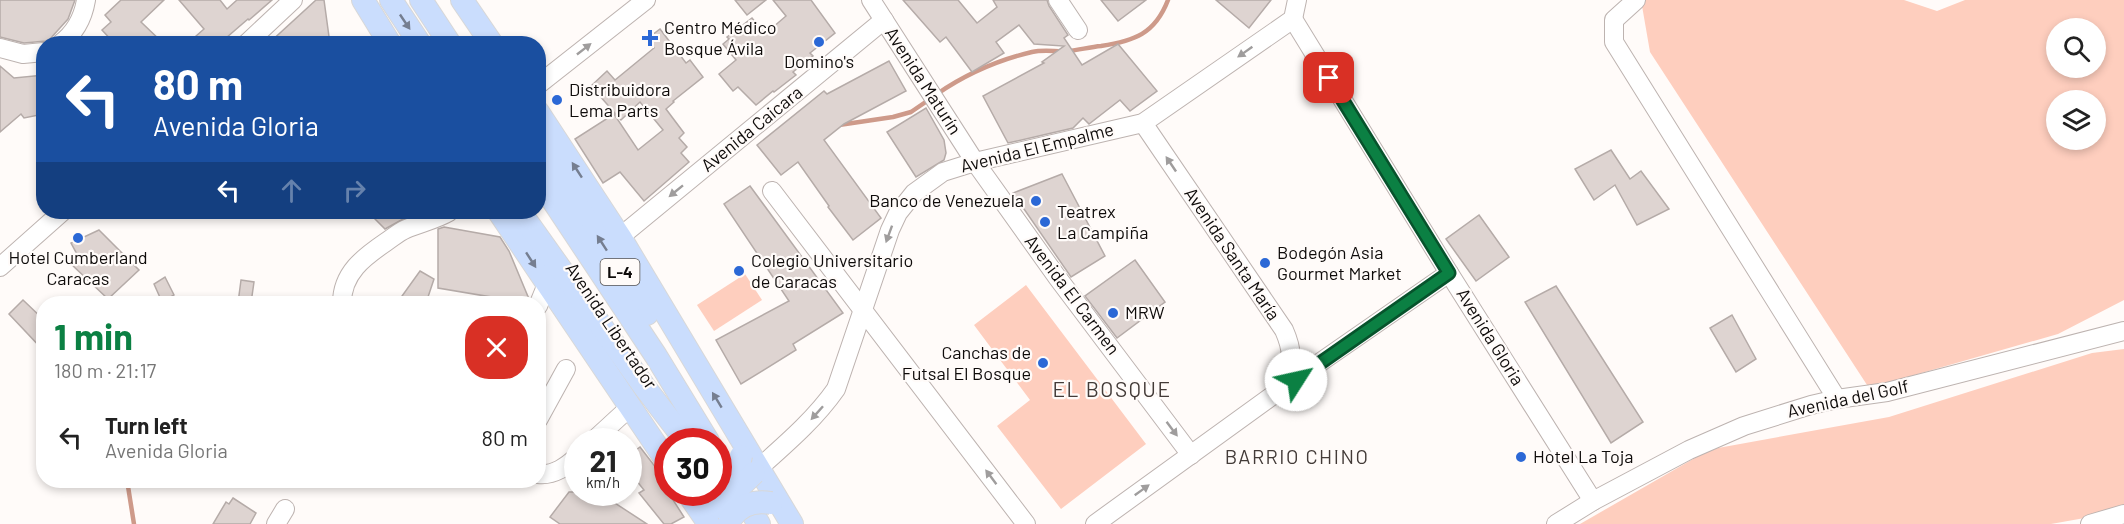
<!DOCTYPE html>
<meta charset="utf-8">
<style>
:root{--surface:#fff;--page:#f2f2f2;--text:#222;--muted:#767676;--accent:#0b8043}
body{margin:0;font-family:Barlow,sans-serif;background:var(--page);color:var(--text);height:100vh;display:flex;flex-direction:column;font-size:22px;white-space:nowrap}
*{box-sizing:border-box;margin:0}
p{font-size:20px;color:var(--muted)}
.icon{flex:none;width:33px;height:33px;fill:none;stroke:currentColor;stroke-width:2;stroke-linecap:round;stroke-linejoin:round}
.map{position:relative;flex:1;overflow:hidden}
.drawer{position:absolute;left:36px;top:296px;width:510px;height:192px;display:flex;flex-direction:column;background:var(--surface);border-radius:24px;box-shadow:0 3px 9px #0003}
.drawer>*{flex:none}
.guide{position:absolute;left:36px;top:36px;width:510px;height:183px;border-radius:24px;box-shadow:0 3px 9px #0003;background:#1a4fa0;color:#fff;overflow:hidden}
.fabs{position:absolute;left:2046px;top:18px;display:grid;gap:12px}
.fabs a{display:grid;place-items:center;width:60px;height:60px;border-radius:50%;background:var(--surface);box-shadow:0 3px 9px #0003;font-size:30px}
.speed{position:absolute;left:564px;top:428px;display:flex;gap:12px;font-size:30px;font-weight:700;text-align:center}
.speed>*{display:grid;place-content:center;width:78px;height:78px;border-radius:50%;background:var(--surface);box-shadow:0 3px 9px #0003;line-height:1}
.speed small{font-size:15px;font-weight:400}
.speed .limit{border:9px solid #d22;background:#fff;color:#111}
.pin{position:absolute;display:grid;place-items:center;width:51px;height:51px;color:#fff;margin:-26px;border-radius:12px;box-shadow:0 3px 9px #0006}
.me{position:absolute;width:66px;margin:-33px;rotate:55deg;stroke-linejoin:round;filter:drop-shadow(0 0 4px #0008)}
.turn{display:flex;align-items:center;gap:21px;height:126px;padding:0 18px;font-size:27px}
.turn .icon{width:78px;height:78px;stroke-width:2.5}
.turn b{display:block;font-size:42px;line-height:51px}
.lanes{display:flex;align-items:center;height:57px;padding:0 18px;background:#0003;justify-content:center;gap:30px;direction:ltr}
.lanes .off{opacity:.35}
.round{display:grid;place-items:center;flex:none;width:63px;height:63px;border-radius:24px;background:var(--page)}
.overview{display:flex;align-items:center;justify-content:space-between;height:102px;padding:0 18px}
h1{font-size:36px;font-weight:700;line-height:45px;color:var(--accent)}
ul{padding:0;list-style:none}
li{display:flex;align-items:center;gap:18px;height:78px;padding:0 18px}
li div{flex:1}
li b{display:block;font-size:22px}
li em{font-style:normal}
.map>svg:first-child{display:block}
.green{fill:#fecebe;fill-rule:evenodd}
.lines{fill:none;stroke-linecap:round;stroke-linejoin:round}
.stream{stroke:#ce9a8a;stroke-width:4.5}
.building{fill:#ded4d1;stroke:#b5aba8;stroke-width:1.5}
.minor-casing{stroke:#bdb3b0;stroke-width:20}
.major-casing{stroke:#d8d8d8;stroke-width:24}
.minor{stroke:#fff;stroke-width:18}
.major{stroke:#caddfd;stroke-width:22}
.major-bridge-casing{stroke:#d8d8d8;stroke-width:24;stroke-linecap:butt}
.major-bridge{stroke:#caddfd;stroke-width:22}
.oneway{fill:#757e90}
.oneway2{fill:#9f9d9d}
.route-casing{stroke:#07532c;stroke-width:15}
.route{stroke:#0b8043;stroke-width:10}
.poi-dot{fill:#2b68d6;stroke:#fffbf9;stroke-width:2}
.labels{text-anchor:middle;stroke-width:4.5;stroke-linejoin:round;paint-order:stroke}
.shield{fill:#fffbf9;stroke:#565352;stroke-width:1.5}
.shield-label{font-size:16px;font-weight:bold;fill:#0e0b0a}
.poi-label{font-size:18px;fill:#0e0b0a;stroke:#fffbf9;text-anchor:start}
.street-label{font-size:18px;fill:#0e0b0a;stroke:#fffbf9}
.neighbourhood-label{font-size:20px;letter-spacing:1.5px;fill:#433b38;stroke:#fffbf9}
.quarter-label{font-size:21px;letter-spacing:1.5px;fill:#433b38;stroke:#fffbf9}
</style>
<div class="map">
<svg width="2124" height="524" viewBox="0 0 2124 524">
<rect width="100%" height="100%" fill="#fffbf9"/>
<!-- green -->
<g class="green">
<path d="M1641,0h263l33,11 28,-11h159v300l-66,34 -189,54 -219,-336zM2056,28h40v40h-40zM2056,100h40v40h-40z"/>
<path d="M745,274l17,26 -48,31 -17,-26z"/>
<path d="M1026,285l120,159 -85,65 -64,-83 33,-26 -56,-75z"/>
<path d="M2124,349v162l-73,13h-471l120,-69 18,-7 171,-31 203,-64z"/>
</g>
<g class="lines">
<!-- stream -->
<g class="stream">
<path d="M937,94c29,-20 61,-34 95,-42 12,-3 25,0 37,-1 10,-1 21,-4 32,-5 33,-5 54,-12 67,-46"/>
<path d="M839,125l54,-8 18,-5 19,-13"/>
<path d="M127,480l7,44"/>
</g>
</g>
<!-- building -->
<g class="building">
<path d="M0,0h75l-7,19 -18,20 -4,2 -22,2 -24,-6z"/>
<path d="M121,0h43l-23,22 23,22h-49l-13,-14 9,-8 -6,-7z"/>
<path d="M179,0h41l7,9 10,-9h35l-23,20 -1,-1 -29,25h-32l17,-15z"/>
<path d="M316,0h8l6,44h-62z"/>
<path d="M735,0h31l-19,15z"/>
<path d="M773,0h38l24,33 -25,20 3,3 -20,16 3,3 -22,17 -1,-1 -17,14 -18,-18 -5,4 -14,-17 17,-14 -13,-16 6,-5 -2,-2 25,-19 13,16 21,-18z"/>
<path d="M903,0h55l19,23 20,-16 -4,-7h54l2,6 19,29 -4,3 18,27 36,-21 39,47 -27,20 -10,-11 -31,24 -6,-6 -10,10 -65,15 -25,-47 61,-33 -2,-1 22,-16 -30,-2 -15,-19 -23,17 8,11 -32,19 -26,-35 -6,5z"/>
<path d="M1101,0h45l-28,21z"/>
<path d="M1216,0h55l-22,28z"/>
<path d="M660,29l26,34 4,-3 13,17 -30,24 1,1 -8,7 18,24 -5,5 8,9 -6,6 8,9 -45,39 -24,-29 -17,11 -28,-44 39,-25 24,36 25,-20 -23,-28 -19,18 -30,-34 16,-15 8,9 39,-32 -7,-9z"/>
<path d="M889,61l17,30 -62,33 -20,16 57,78 -28,22 -25,-33 1,-1 -31,-44 -17,13 -24,-30 67,-54 3,3z"/>
<path d="M0,66l14,12 30,-3v39l-20,4 -3,-4 -21,18z"/>
<path d="M926,108l18,32 2,13 -2,7 -28,17 -29,-45z"/>
<path d="M1611,150l19,29 11,-8 28,38 -32,16 -22,-40 -21,15 -19,-31z"/>
<path d="M1062,174l43,82 -34,21 -58,-84z"/>
<path d="M750,186l93,127 -50,31 3,6 -55,34 -25,-44 73,-39 -65,-97z"/>
<path d="M379,212h37l-31,17 -11,-11z"/>
<path d="M1479,215l30,42 -33,24 -30,-42z"/>
<path d="M444,227l56,10 9,14 20,48 -2,4 -89,-15v-59z"/>
<path d="M99,230l40,40 -31,29 -38,-36 8,-7 -7,-13z"/>
<path d="M1135,260l30,42 -48,36 -32,-42z"/>
<path d="M420,271l14,8 -8,24h-29z"/>
<path d="M165,277l9,18 -12,7 -8,-18z"/>
<path d="M241,280l13,2 -3,21h-13z"/>
<path d="M1556,286l87,136 -32,21 -86,-141z"/>
<path d="M23,300l21,20v31l-35,-37z"/>
<path d="M1732,315l24,44 -20,13 -26,-44z"/>
<path d="M640,447l20,26 -3,2 27,42 -13,7h-7l-25,-31 5,-3 -16,-20v-14z"/>
<path d="M569,492h29l49,32h-87l-10,-7z"/>
<path d="M233,498l23,15 -6,11h-37l13,-22 3,2z"/>
</g>
<g class="lines">
<defs>
<g id="minor">
<path d="M871,0l104,162 82,115 134,178"/>
<path d="M1058,0l20,30"/>
<path d="M1636,0l-22,20v22l223,357"/>
<path d="M1293,19l156,254 144,228"/>
<path d="M60,44c15,-11 23,-26 26,-44"/>
<path d="M246,44l47,-44"/>
<path d="M0,48l23,6 21,-2"/>
<path d="M538,85l108,-85"/>
<path d="M1143,123l141,207c12,27 7,36 -6,61"/>
<path d="M772,191l254,333"/>
<path d="M620,237l264,-217"/>
<path d="M0,267l62,-55"/>
<path d="M342,303c0,-30 22,-46 44,-61 6,-4 13,-10 20,-13 14,-6 29,-9 43,-17"/>
<path d="M538,306l9,-22"/>
<path d="M538,420l28,-51"/>
<path d="M593,441l37,-34"/>
<path d="M759,468c28,-25 56,-49 77,-79l54,-159 8,-17 16,-20 29,-21 32,-10 168,-39 150,-104 4,-19"/>
<path d="M538,474c16,2 29,-8 40,-18"/>
<path d="M276,524l9,-15"/>
<path d="M1095,524l181,-131 173,-120"/>
<path d="M1556,524l37,-23 96,-51 55,-24 67,-21 26,-6 50,-7 237,-61"/>
<path d="M2090,524l34,-10"/>
</g>
<g id="major">
<path d="M363,0l27,44"/>
<path d="M391,0l29,44"/>
<path d="M421,0l29,44"/>
<path d="M462,0l30,44"/>
<path d="M538,112l82,125 172,287"/>
<path d="M538,145l109,169"/>
<path d="M538,178l118,178 52,85"/>
<path d="M499,212l169,251"/>
<path d="M520,212l126,177 40,52"/>
<path d="M718,458l41,66"/>
<path d="M687,492l22,32"/>
</g>
</defs>
<!-- minor casing -->
<use href="#minor" class="minor-casing"/>
<!-- major casing -->
<use href="#major" class="major-casing"/>
<!-- minor -->
<use href="#minor" class="minor"/>
<!-- major -->
<use href="#major" class="major"/>
<defs>
<g id="major-bridge">
<path d="M718,483c14,-3 21,-14 23,-27"/>
<path d="M719,507l35,-34"/>
<path d="M730,520c9,-15 24,-20 41,-17"/>
</g>
</defs>
<!-- major-bridge casing -->
<use href="#major-bridge" class="major-bridge-casing"/>
<!-- major-bridge -->
<use href="#major-bridge" class="major-bridge"/>
</g>
<!-- one-way arrows -->
<defs><path id="oneway-solid" d="M-6-.8H1V-3.2L6.5 0L1 3.2V.8H-6Z" transform="scale(1.5)"/></defs>
<g class="oneway">
<use href="#oneway-solid" transform="translate(405 22) rotate(56)"/>
<use href="#oneway-solid" transform="translate(577 170) rotate(-123)"/>
<use href="#oneway-solid" transform="translate(602 243) rotate(-123)"/>
<use href="#oneway-solid" transform="translate(531 260) rotate(57)"/>
<use href="#oneway-solid" transform="translate(717 400) rotate(-121)"/>
</g>
<g class="oneway2">
<use href="#oneway-solid" transform="translate(584 49) rotate(-38)"/>
<use href="#oneway-solid" transform="translate(1245 52) rotate(145)"/>
<use href="#oneway-solid" transform="translate(1171 164) rotate(-124)"/>
<use href="#oneway-solid" transform="translate(676 191) rotate(141)"/>
<use href="#oneway-solid" transform="translate(889 234) rotate(110)"/>
<use href="#oneway-solid" transform="translate(817 413) rotate(132)"/>
<use href="#oneway-solid" transform="translate(1172 429) rotate(53)"/>
<use href="#oneway-solid" transform="translate(991 477) rotate(-127)"/>
<use href="#oneway-solid" transform="translate(1142 490) rotate(-36)"/>
</g>
<g class="lines">
<defs>
<path id="route" d="M1296,380l153,-107 -120,-195"/>
</defs>
<!-- route casing -->
<use href="#route" class="route-casing"/>
<!-- route -->
<use href="#route" class="route"/>
</g>
<!-- markers -->
<g class="poi-dot">
<path d="M647 29h6v6h6v6h-6v6h-6v-6h-6v-6h6z"/>
<circle cx="819" cy="42" r="6"/>
<circle cx="557" cy="100" r="6"/>
<circle cx="1036" cy="201" r="6"/>
<circle cx="1045" cy="222" r="6"/>
<circle cx="78" cy="238" r="6"/>
<circle cx="1265" cy="263" r="6"/>
<circle cx="739" cy="271" r="6"/>
<circle cx="1113" cy="313" r="6"/>
<circle cx="1043" cy="363" r="6"/>
<circle cx="1521" cy="457" r="6"/>
</g>
<g class="labels">
<!-- shield labels -->
<rect class="shield" x="600.5" y="259" width="39" height="26" rx="4.5"/>
<g class="shield-label">
<text x="620" y="278">L-4</text>
</g>
<!-- poi labels -->
<g class="poi-label">
<text x="664" y="34">Centro Médico<tspan x="664" dy="21">Bosque Ávila</tspan></text>
<text x="819" y="68" text-anchor="middle">Domino's</text>
<text x="569" y="96">Distribuidora<tspan x="569" dy="21">Lema Parts</tspan></text>
<text x="1024" y="207" text-anchor="end">Banco de Venezuela</text>
<text x="1057" y="218">Teatrex<tspan x="1057" dy="21">La Campiña</tspan></text>
<text x="1277" y="259">Bodegón Asia<tspan x="1277" dy="21">Gourmet Market</tspan></text>
<text x="78" y="264" text-anchor="middle">Hotel Cumberland<tspan x="78" dy="21">Caracas</tspan></text>
<text x="751" y="267">Colegio Universitario<tspan x="751" dy="21">de Caracas</tspan></text>
<text x="1125" y="319">MRW</text>
<text x="1031" y="359" text-anchor="end">Canchas de<tspan x="1031" dy="21">Futsal El Bosque</tspan></text>
<text x="1533" y="463">Hotel La Toja</text>
</g>
<!-- street labels -->
<g class="street-label">
<text transform="translate(923 81) rotate(57)" y="6">Avenida Maturín</text>
<text transform="translate(752 129) rotate(-39)" y="6">Avenida Caicara</text>
<text transform="translate(1037 148) rotate(-14)" y="6">Avenida El Empalme</text>
<text transform="translate(1232 254) rotate(56)" y="6">Avenida Santa María</text>
<text transform="translate(1072 295) rotate(53)" y="6">Avenida El Carmen</text>
<text transform="translate(611 326) rotate(56)" y="6">Avenida Libertador</text>
<text transform="translate(1490 337) rotate(58)" y="6">Avenida Gloria</text>
<text transform="translate(1848 399) rotate(-12)" y="6">Avenida del Golf</text>
</g>
<!-- neighbourhood labels -->
<g class="neighbourhood-label">
<text x="1297" y="464">BARRIO CHINO</text>
</g>
<!-- quarter labels -->
<g class="quarter-label">
<text x="1112" y="397">EL BOSQUE</text>
</g>
</g>
</svg>
<div class="fabs">
<a><svg class="icon" aria-label="search" viewBox="0 0 24 24"><circle cx="10" cy="10" r="6"/><path d="M15 15l6 6"/></svg></a>
<a><svg class="icon" aria-label="layers" viewBox="0 0 24 24"><path d="M12 4l9 5-9 5-9-5zM3 14l9 5 9-5"/></svg></a>
</div>
<div class="speed"><div>21<small>km/h</small></div><div class="limit">30</div></div>
<div class="pin" style="left:1329px;top:78px;background:#d93025"><svg class="icon" aria-label="arrive" viewBox="0 0 24 24"><path d="M6 21V4h12l-3 4 3 4H6"/></svg></div>
<svg class="me" style="left:1296px;top:380px" viewBox="-20 -20 40 40"><circle r="19" fill="#fff"/><path d="M0-13L10 11 0 6-10 11z" fill="#0b8043"/></svg>
<div class="guide">
<div class="turn"><svg class="icon" aria-label="left" viewBox="0 0 24 24"><path d="M17 20v-9H6M10 6l-5 5 5 5"/></svg><div><b>80 m</b>Avenida Gloria</div></div>
<div class="lanes"><svg class="icon" aria-label="left" viewBox="0 0 24 24"><path d="M17 20v-9H6M10 6l-5 5 5 5"/></svg><svg class="icon off" aria-label="ahead" viewBox="0 0 24 24"><path d="M12 20V5M6 11l6-6 6 6"/></svg><svg class="icon off" aria-label="right" viewBox="0 0 24 24"><path d="M7 20v-9h11M14 6l5 5-5 5"/></svg></div>
</div>
<section class="drawer">
<div class="overview"><div><h1>1 min</h1><p>180 m · 21:17</p></div><a class="round" style="background:#d93025;color:#fff"><svg class="icon" aria-label="close" viewBox="0 0 24 24"><path d="M6 6l12 12M18 6L6 18"/></svg></a></div>
<ul>
<li><svg class="icon" aria-label="left" viewBox="0 0 24 24"><path d="M17 20v-9H6M10 6l-5 5 5 5"/></svg><div><b>Turn left</b><p>Avenida Gloria</p></div><em>80 m</em></li>
</ul>
</section>
</div>
